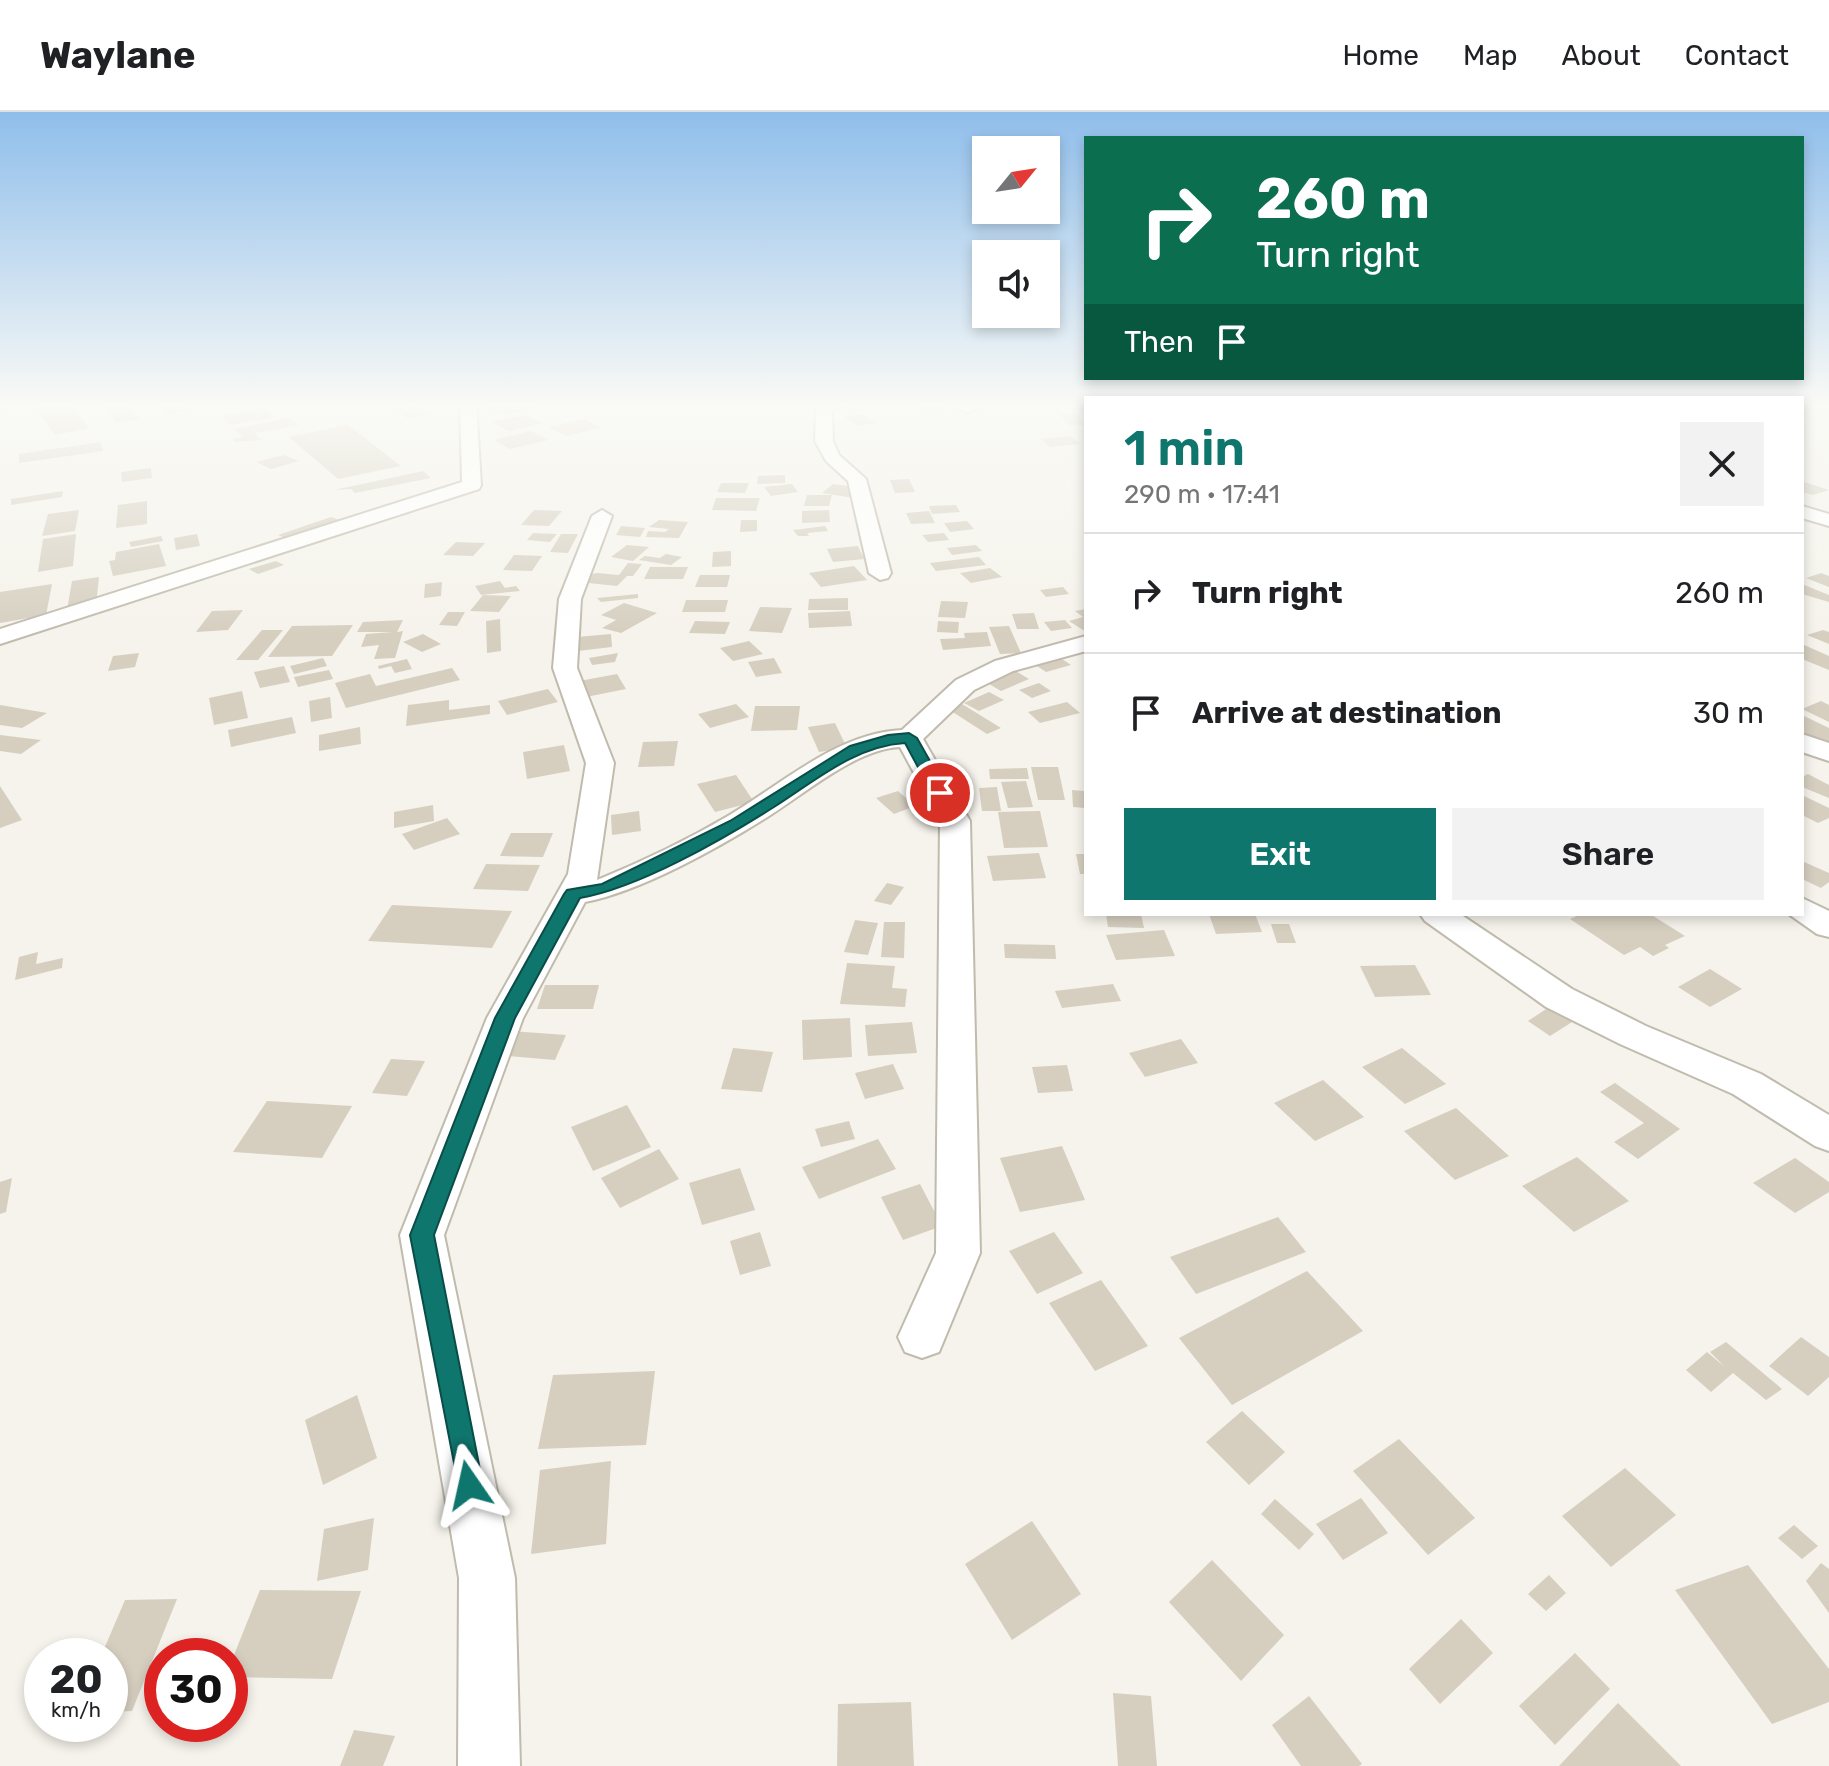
<!DOCTYPE html>
<meta charset="utf-8">
<style>
:root{--surface:#fff;--page:#f2f2f2;--text:#202124;--muted:#757577;--line:#e0e0e0;--accent:#0f766e}
body{margin:0;font-family:Rubik,sans-serif;background:var(--page);color:var(--text);height:100vh;display:flex;flex-direction:column;font-size:30px;white-space:nowrap}
*{box-sizing:border-box;margin:0}
p{font-size:26px;color:var(--muted)}
.icon{flex:none;width:44px;height:44px;fill:none;stroke:currentColor;stroke-width:2;stroke-linecap:round;stroke-linejoin:round}
.map{position:relative;flex:1;overflow:hidden}
.side{position:absolute;left:1084px;top:284px;width:720px;height:520px;display:flex;flex-direction:column;background:var(--surface);border-radius:0px;box-shadow:0 4px 12px #0003}
.side>*{flex:none}
.guide{position:absolute;left:1084px;top:24px;width:720px;height:244px;border-radius:0px;box-shadow:0 4px 12px #0003;background:#0b6e4f;color:#fff;overflow:hidden}
.needle{width:52px;rotate:60deg}
.buttons{position:absolute;left:972px;top:24px;display:grid;gap:16px}
.buttons a{display:grid;place-items:center;width:88px;height:88px;border-radius:0px;background:var(--surface);box-shadow:0 4px 12px #0003;font-size:40px}
.speed{position:absolute;left:24px;top:1526px;display:flex;gap:16px;font-size:40px;font-weight:700;text-align:center}
.speed>*{display:grid;place-content:center;width:104px;height:104px;border-radius:50%;background:var(--surface);box-shadow:0 4px 12px #0003;line-height:1}
.speed small{font-size:20px;font-weight:400}
.speed .limit{border:12px solid #d22;background:#fff;color:#111}
.pin{position:absolute;display:grid;place-items:center;width:68px;height:68px;color:#fff;margin:-34px;border:4px solid #fff;border-radius:50%;box-shadow:0 2px 8px #0007}
.me{position:absolute;width:88px;margin:-44px;rotate:349deg;stroke-linejoin:round;filter:drop-shadow(0 0 6px #0008)}
.turn{display:flex;align-items:center;gap:28px;height:168px;padding:0 40px;font-size:36px}
.turn .icon{width:104px;height:104px;stroke-width:2.5}
.turn b{display:block;font-size:56px;line-height:68px}
.then{display:flex;align-items:center;height:76px;padding:0 40px;background:#0003;gap:16px;font-size:30px}
.round{display:grid;place-items:center;flex:none;width:84px;height:84px;border-radius:0px;background:var(--page)}
.overview{display:flex;align-items:center;justify-content:space-between;height:136px;padding:0 40px}
h1{font-size:48px;font-weight:600;line-height:60px;color:var(--accent)}
.cta{display:flex;gap:16px;margin-top:auto;padding:16px 40px}
.cta a{flex:1;height:92px;border-radius:0px;background:var(--accent);color:#fff;font-size:32px;font-weight:600;line-height:92px;text-align:center}
.cta a+a{background:var(--page);color:var(--text)}
ul{padding:0;list-style:none}
li{display:flex;align-items:center;gap:24px;height:120px;padding:0 40px;border-top:2px solid var(--line)}
li div{flex:1}
li b{display:block;font-size:30px}
li em{font-style:normal}
header{display:flex;align-items:center;gap:48px;box-sizing:border-box;height:112px;padding:0 40px;background:var(--surface);border-bottom:2px solid var(--line)}
header strong{font-size:38px}
nav{display:flex;gap:44px;margin-inline-start:auto;font-size:28px}
.map>svg:first-child{display:block}
.building{fill:#d6cfc0}
.lines{fill:none;stroke-linecap:round;stroke-linejoin:round}
.street-casing{stroke:#c0bbad;stroke-width:4}
.street{fill:#fff;fill-rule:evenodd}
.route{fill:#0f766e;stroke:#0a4d48;stroke-width:2}
</style>
<header>
<strong>Waylane</strong>
<nav><a>Home</a><a>Map</a><a>About</a><a>Contact</a></nav>
</header>
<div class="map">
<svg width="1829" height="1654" viewBox="0 0 1829 1654">
<rect width="100%" height="100%" fill="#f5f3eb"/>
<!-- building -->
<g class="building">
<path d="M69,291l20,25 -34,7 -22,-31z"/>
<path d="M100,291h26l14,16 -23,4z"/>
<path d="M155,291h26l8,7 -23,5z"/>
<path d="M501,291h31l8,4 -36,8 -17,-9z"/>
<path d="M913,291h33l6,4 -25,5z"/>
<path d="M413,293l14,10 -19,4 -14,-10z"/>
<path d="M265,297l9,8 -44,8 -8,-9z"/>
<path d="M863,302l14,9 -20,3 -13,-9z"/>
<path d="M1060,302h17l9,11h-18z"/>
<path d="M526,303l17,8 -34,8 -17,-9z"/>
<path d="M290,306l9,7 -44,8 6,7 -26,2 -3,-3 11,-2 -9,-8z"/>
<path d="M584,307l17,9 -35,8 -17,-9z"/>
<path d="M348,313l53,41 -63,13 -49,-42z"/>
<path d="M531,319l17,9 -38,9 -16,-9z"/>
<path d="M1070,324l10,8 -30,3 -9,-8z"/>
<path d="M101,330l2,9 -84,12v-9z"/>
<path d="M284,343l15,6 -28,8 -15,-7z"/>
<path d="M151,356l1,10 -30,4 -1,-10z"/>
<path d="M423,359l8,7 -76,15 -4,-4 -17,1z"/>
<path d="M785,363v8l-28,1 1,-8z"/>
<path d="M909,367l6,13 -20,1 -5,-13z"/>
<path d="M1802,370h2l25,8 -16,5 -11,-3z"/>
<path d="M721,371h28l-4,10 -28,-1z"/>
<path d="M792,372l6,8 -27,4 -7,-9z"/>
<path d="M833,372l22,3 -6,5 10,2 -5,4 -32,-5z"/>
<path d="M63,379l-1,6 -51,8v-6z"/>
<path d="M807,383h25l-3,11h-25z"/>
<path d="M716,386h44l-4,13 -44,-1z"/>
<path d="M147,389v23l-31,4 2,-23z"/>
<path d="M956,393l4,7 -28,2 -3,-8z"/>
<path d="M79,398l-4,21 -33,5 6,-22z"/>
<path d="M534,398l28,1 -13,15 -28,-1z"/>
<path d="M829,398l1,12 -28,1v-12z"/>
<path d="M929,399l6,12 -24,1 -5,-11z"/>
<path d="M331,405l14,5 -52,19 -15,-6z"/>
<path d="M659,408l29,2 -9,16 -33,-1 2,-6 17,1 4,-3 -20,-2z"/>
<path d="M741,408h16v11l-17,1z"/>
<path d="M967,409l7,8 -24,3 -6,-9z"/>
<path d="M621,414l24,2 -5,9 -24,-2z"/>
<path d="M825,414l3,5 -21,2 2,3h-11l-5,-6z"/>
<path d="M533,421l24,1 -7,8 -23,-2z"/>
<path d="M944,421l5,7 -21,2 -6,-7z"/>
<path d="M76,422l-3,32 -35,6 5,-33z"/>
<path d="M197,422l3,12 -24,4 -2,-12z"/>
<path d="M561,422h17l-10,19 -18,-1z"/>
<path d="M161,424l2,5 -32,6 -2,-5z"/>
<path d="M456,430l29,1 -12,13 -30,-1z"/>
<path d="M159,432l7,22 -53,10 -4,-15 6,-1 1,-8z"/>
<path d="M627,433l22,2 -16,14 -22,-4z"/>
<path d="M976,433l6,6 -30,4 -5,-7z"/>
<path d="M858,434l6,13 -31,3 -6,-13z"/>
<path d="M731,439v15l-19,1 1,-15z"/>
<path d="M666,442l16,3 -11,8 -32,-5 6,-4 15,2z"/>
<path d="M514,443l28,1 -10,15 -29,-1z"/>
<path d="M979,445l7,8 -50,6 -6,-8z"/>
<path d="M276,449l8,4 -26,9 -9,-5z"/>
<path d="M628,451l14,1 -9,12h-6l-10,10 -38,-4 7,-7 11,-2 22,2z"/>
<path d="M854,454l13,14 -46,7 -12,-14z"/>
<path d="M650,455h38l-5,12h-39z"/>
<path d="M990,456l12,9 -31,6 -11,-10z"/>
<path d="M1821,461l8,3v11l-23,-9z"/>
<path d="M700,463h30l-3,12h-32z"/>
<path d="M99,465l-3,28 -29,5 5,-29z"/>
<path d="M500,469l5,7 11,-2 4,5 -39,4 -6,-9z"/>
<path d="M442,470l-1,14 -17,2 1,-14z"/>
<path d="M52,472l-6,31 -46,8v-31z"/>
<path d="M1802,472l27,11v7l-27,-8z"/>
<path d="M1063,475l6,7 -23,3 -6,-7z"/>
<path d="M638,482v4l-37,4 -4,-4z"/>
<path d="M483,483l28,1 -12,16 -29,-1z"/>
<path d="M848,486v12h-40l1,-11z"/>
<path d="M686,488h42l-3,12h-43z"/>
<path d="M941,489l27,1 -3,16 -27,-1z"/>
<path d="M624,491l33,10 -36,20 -19,-5 14,-8 -15,-5z"/>
<path d="M760,495l32,1 -10,25 -33,-2z"/>
<path d="M1086,497v20l-3,1 -14,-9 14,-4 -8,-6z"/>
<path d="M243,498l-15,20 -32,2 16,-21z"/>
<path d="M850,499l2,15 -43,2 -1,-15z"/>
<path d="M448,500h17l-8,14 -18,-1z"/>
<path d="M1034,501l5,16h-22l-5,-15z"/>
<path d="M500,507l1,32 -14,2 -1,-32z"/>
<path d="M403,508l-6,12 6,-1 -8,27 -21,1 5,-14 -18,2 5,-13 27,-2h-36l6,-10z"/>
<path d="M1065,508l7,8 -21,3 -7,-9z"/>
<path d="M695,509l35,1 -5,12 -36,-1z"/>
<path d="M938,509l21,1 -1,11 -21,-1z"/>
<path d="M353,513l-21,31 -64,1 24,-31z"/>
<path d="M1009,514l12,27 -21,1 -11,-27z"/>
<path d="M262,518h21l-25,30h-22z"/>
<path d="M1823,518l6,2v12l-22,-9z"/>
<path d="M987,520l4,14 -48,4 -3,-11 25,-1 -1,-5z"/>
<path d="M423,522l18,10 -19,8 -19,-10z"/>
<path d="M611,522l1,13 -34,4 -1,-14z"/>
<path d="M749,529l14,13 -30,7 -13,-13z"/>
<path d="M1802,532l27,12v14l-27,-11z"/>
<path d="M139,541l-4,14 -27,4 5,-15z"/>
<path d="M618,541l-3,9 -23,3 -3,-7z"/>
<path d="M323,546l4,8 -33,8 -4,-8z"/>
<path d="M774,546l8,15 -26,4 -8,-15z"/>
<path d="M407,547l5,10 -17,4 -4,-7 -12,3 -1,-3z"/>
<path d="M1062,547l9,6 -25,7 -9,-6z"/>
<path d="M284,554l6,16 -30,6 -6,-16z"/>
<path d="M452,556l8,12 -114,28 -11,-25 35,-9 6,12z"/>
<path d="M1012,557l17,10 -28,12 -17,-10z"/>
<path d="M329,558l4,9 -35,8 -4,-10z"/>
<path d="M617,562l9,15 -40,8 -7,-16z"/>
<path d="M1039,571l12,8 -19,7 -13,-8z"/>
<path d="M548,577l10,13 -51,13 -9,-14z"/>
<path d="M242,579l6,27 -34,7 -5,-27z"/>
<path d="M989,580l15,8 -25,11 -15,-8z"/>
<path d="M330,585l2,21 -21,4 -2,-21z"/>
<path d="M449,588v10l41,-5v9l-84,12 2,-21z"/>
<path d="M1821,589l8,4v17l-27,-13z"/>
<path d="M1067,590l13,11 -40,10 -12,-11z"/>
<path d="M736,592l13,13 -39,11 -12,-14z"/>
<path d="M962,592l39,24 -14,6 -39,-25z"/>
<path d="M0,593l47,8 -25,15 -22,-3z"/>
<path d="M755,594h45l-3,24 -46,1z"/>
<path d="M1802,603l27,13v14l-8,2 -19,-9z"/>
<path d="M292,605l4,16 -65,14 -3,-17z"/>
<path d="M835,611l12,25 -28,4 -11,-25z"/>
<path d="M360,615l1,17 -42,7v-16z"/>
<path d="M0,623l41,5 -20,14 -21,-3z"/>
<path d="M678,629l-4,25 -36,1 5,-25z"/>
<path d="M564,633l6,26 -43,8 -4,-27z"/>
<path d="M1031,655h27l7,33h-27z"/>
<path d="M1027,656l2,11h-39l-1,-10z"/>
<path d="M1808,662l21,11v13l-27,-11v-10z"/>
<path d="M736,663l18,27 -39,10 -18,-28z"/>
<path d="M1026,669l7,26 -25,1 -7,-26z"/>
<path d="M0,674l22,34 -22,8z"/>
<path d="M997,675l4,24h-19l-3,-23z"/>
<path d="M1072,678l12,1v17l-11,-1z"/>
<path d="M898,679l17,15 -21,8 -18,-16z"/>
<path d="M1802,683l27,13v10l-11,5 -16,-8z"/>
<path d="M433,693l1,16 -40,7v-16z"/>
<path d="M639,699l2,20 -29,4 -1,-20z"/>
<path d="M1040,699l8,36 -44,1 -6,-36z"/>
<path d="M447,706l13,16 -46,16 -12,-16z"/>
<path d="M511,721h42l-10,24 -43,-1z"/>
<path d="M1039,741l7,25 -53,3 -6,-25z"/>
<path d="M1076,742h10v20h-6z"/>
<path d="M1802,749l27,12v9l-8,6 -19,-9z"/>
<path d="M486,752l54,1 -12,26 -55,-2z"/>
<path d="M887,771l17,4 -13,18 -17,-4z"/>
<path d="M392,793l120,6 -20,37 -124,-7z"/>
<path d="M1106,802h35l3,14 -36,-1z"/>
<path d="M1209,802h46l7,18 -46,2z"/>
<path d="M1581,802h69l35,22 -20,9 4,3 -16,8 -13,-9 -16,8 -54,-36z"/>
<path d="M855,808l23,3 -10,32 -24,-3z"/>
<path d="M884,810h21l-1,36 -23,-1z"/>
<path d="M1271,812h18l7,19h-19z"/>
<path d="M1164,818l11,26 -59,4 -10,-25z"/>
<path d="M1004,832l51,1 1,14 -51,-1z"/>
<path d="M38,840l-2,12 27,-6 -1,10 -47,12 4,-23z"/>
<path d="M847,851l48,3 -3,22 15,1 -2,18 -65,-3z"/>
<path d="M1415,853l16,30 -56,2 -15,-31z"/>
<path d="M1710,857l32,20 -32,18 -32,-20z"/>
<path d="M1113,872l8,17 -59,7 -7,-17z"/>
<path d="M545,873h54l-6,24h-56z"/>
<path d="M1557,890l23,15 -30,19 -22,-15z"/>
<path d="M850,906l2,39 -49,3 -1,-40z"/>
<path d="M912,910l5,31 -49,3 -3,-31z"/>
<path d="M511,919l55,4 -11,25 -57,-5z"/>
<path d="M1181,927l17,24 -53,14 -16,-24z"/>
<path d="M733,936l40,4 -11,40 -41,-3z"/>
<path d="M1402,936l44,36 -41,20 -43,-37z"/>
<path d="M391,947l34,2 -18,35 -35,-3z"/>
<path d="M893,952l11,25 -39,10 -10,-26z"/>
<path d="M1067,953l6,26 -35,2 -6,-26z"/>
<path d="M1323,968l41,37 -49,24 -41,-38z"/>
<path d="M1615,971l65,46 -42,30 -24,-17 30,-19 -44,-31z"/>
<path d="M267,989l85,5 -30,52 -89,-6z"/>
<path d="M627,993l24,42 -58,24 -22,-44z"/>
<path d="M1456,996l53,48 -54,24 -51,-49z"/>
<path d="M849,1009l6,18 -34,8 -6,-18z"/>
<path d="M878,1027l18,30 -77,30 -17,-32z"/>
<path d="M1062,1034l23,54 -65,12 -20,-54z"/>
<path d="M659,1037l20,30 -59,29 -19,-30z"/>
<path d="M1577,1045l52,44 -55,31 -52,-46z"/>
<path d="M1795,1046l34,24v10l-34,21 -42,-30z"/>
<path d="M740,1056l15,42 -53,15 -13,-42z"/>
<path d="M12,1066l-6,34 -6,2v-32z"/>
<path d="M920,1072l22,42 -39,14 -22,-43z"/>
<path d="M1278,1105l28,35 -110,42 -26,-37z"/>
<path d="M760,1120l11,34 -31,9 -10,-34z"/>
<path d="M1054,1120l29,41 -46,21 -28,-43z"/>
<path d="M1307,1159l56,60 -131,74 -53,-67z"/>
<path d="M1101,1168l47,66 -53,25 -46,-68z"/>
<path d="M1801,1225l28,20v20l-21,19 -39,-30z"/>
<path d="M1726,1230l56,47 -16,11 -33,-27 -22,19 -25,-22 21,-18 18,15 -15,-15z"/>
<path d="M655,1259l-9,74 -108,4 15,-74z"/>
<path d="M357,1283l20,63 -54,27 -18,-65z"/>
<path d="M1242,1299l43,41 -36,33 -43,-43z"/>
<path d="M1399,1327l76,79 -47,37 -75,-84z"/>
<path d="M611,1349l-5,83 -75,10 9,-84z"/>
<path d="M1625,1356l51,47 -65,52 -49,-51z"/>
<path d="M1361,1386l27,35 -45,27 -27,-36z"/>
<path d="M1275,1387l39,35 -15,16 -38,-36z"/>
<path d="M374,1406l-6,52 -51,11 7,-52z"/>
<path d="M1032,1409l49,73 -69,46 -47,-76z"/>
<path d="M1794,1413l24,21 -16,13 -24,-21z"/>
<path d="M1212,1448l72,75 -43,46 -72,-79z"/>
<path d="M1821,1451l8,6v44l-23,-32z"/>
<path d="M1748,1453l81,104v33l-57,22 -97,-134z"/>
<path d="M1549,1463l17,18 -20,18 -18,-17z"/>
<path d="M260,1478l101,1 -29,88 -102,-2v-12z"/>
<path d="M177,1487l-45,112 -22,1v-56h-9l24,-56z"/>
<path d="M1461,1507l32,34 -53,51 -31,-35z"/>
<path d="M1575,1541l35,36 -55,56 -36,-39z"/>
<path d="M1113,1581l38,3 6,70h-39z"/>
<path d="M1309,1584l53,68 -3,2h-58l-29,-41z"/>
<path d="M911,1590l3,64h-77l1,-62z"/>
<path d="M1618,1591l63,63h-122z"/>
<path d="M354,1618l41,6 -12,30h-43z"/>
</g>
<g class="lines">
<defs>
<g id="street">
<path d="M0,291h15l-15,6z"/>
<path d="M460,291h16l5,82 -2,4 -479,155v-15l462,-147z"/>
<path d="M823,291h25l-16,8 1,30 6,14 27,24 25,94 -3,5 -8,2 -11,-7 -21,-92 -22,-20 -11,-20 1,-33z"/>
<path d="M952,291h19l5,5 -8,5z"/>
<path d="M1802,394l27,8v12l-27,-8z"/>
<path d="M602,398l10,6 -31,83 -4,69 37,95 -17,117c42,-17 92,-41 131,-64 54,-32 109,-83 174,-86l54,-50 39,-19 91,-25v15l-73,20 -39,19 -51,49 47,82 10,432 -41,99 -17,6 -17,-6 -7,-15 38,-84 4,-432 -40,-74c-43,2 -92,44 -128,67 -48,31 -132,78 -187,88l-62,116 -79,217 71,343 5,188h-62l1,-188 -59,-343 87,-217 81,-144 18,-111 -33,-95 6,-69 33,-83z"/>
<path d="M1802,622l27,9v18l-27,-9z"/>
<path d="M1802,786l27,13v26l-12,-3 -27,-19 12,-1z"/>
<path d="M1420,802h40l112,75 74,37 115,48 68,41v36l-14,-5 -82,-52 -113,-50 -74,-37 -121,-86z"/>
</g>
</defs>
<!-- street casing -->
<use href="#street" class="street-casing"/>
<!-- street -->
<use href="#street" class="street"/>
</g>
<!-- sky -->
<linearGradient id="sky" x2="0" y2="1"><stop stop-color="#8fbeeb"/><stop offset="0.56" stop-color="#fafaf6"/><stop offset="1" stop-color="#fafaf6" stop-opacity="0"/></linearGradient>
<rect width="1829" height="523" fill="url(#sky)"/>
<!-- route -->
<path class="route" d="M909,621l8,5 31,55 -3,4h-11l-29,-54c-50,3 -90,38 -131,64 -52,33 -136,81 -194,91l-65,120 -81,217 49,250 -4,9 -10,4 -9,-4 -50,-259 85,-217 69,-124 3,-4 35,-6 128,-63 120,-75 38,-11z"/>
</svg>
<div class="buttons">
<a><svg class="needle" viewBox="-14 -14 28 28"><path d="M0-13l5 13h-10z" fill="#e53935"/><path d="M0 13l5-13h-10z" fill="#757577"/></svg></a>
<a><svg class="icon" aria-label="sound" viewBox="0 0 24 24"><path d="M4 9h4l5-4v14l-5-4H4zM17 9q2 3 0 6"/></svg></a>
</div>
<div class="speed"><div>20<small>km/h</small></div><div class="limit">30</div></div>
<div class="pin" style="left:940px;top:681px;background:#d93025"><svg class="icon" aria-label="arrive" viewBox="0 0 24 24"><path d="M6 21V4h12l-3 4 3 4H6"/></svg></div>
<svg class="me" style="left:469px;top:1373px" viewBox="-20 -20 40 40"><path d="M0-17L14 15 0 8-14 15z" fill="#0f766e" stroke="#fff" stroke-width="4"/></svg>
<div class="guide">
<div class="turn"><svg class="icon" aria-label="right" viewBox="0 0 24 24"><path d="M7 20v-9h11M14 6l5 5-5 5"/></svg><div><b>260 m</b>Turn right</div></div>
<div class="then">Then<svg class="icon" aria-label="arrive" viewBox="0 0 24 24"><path d="M6 21V4h12l-3 4 3 4H6"/></svg></div>
</div>
<section class="side">
<div class="overview"><div><h1>1 min</h1><p>290 m · 17:41</p></div><a class="round"><svg class="icon" aria-label="close" viewBox="0 0 24 24"><path d="M6 6l12 12M18 6L6 18"/></svg></a></div>
<ul>
<li><svg class="icon" aria-label="right" viewBox="0 0 24 24"><path d="M7 20v-9h11M14 6l5 5-5 5"/></svg><div><b>Turn right</b></div><em>260 m</em></li>
<li><svg class="icon" aria-label="arrive" viewBox="0 0 24 24"><path d="M6 21V4h12l-3 4 3 4H6"/></svg><div><b>Arrive at destination</b></div><em>30 m</em></li>
</ul>
<div class="cta"><a>Exit</a><a>Share</a></div>
</section>
</div>
